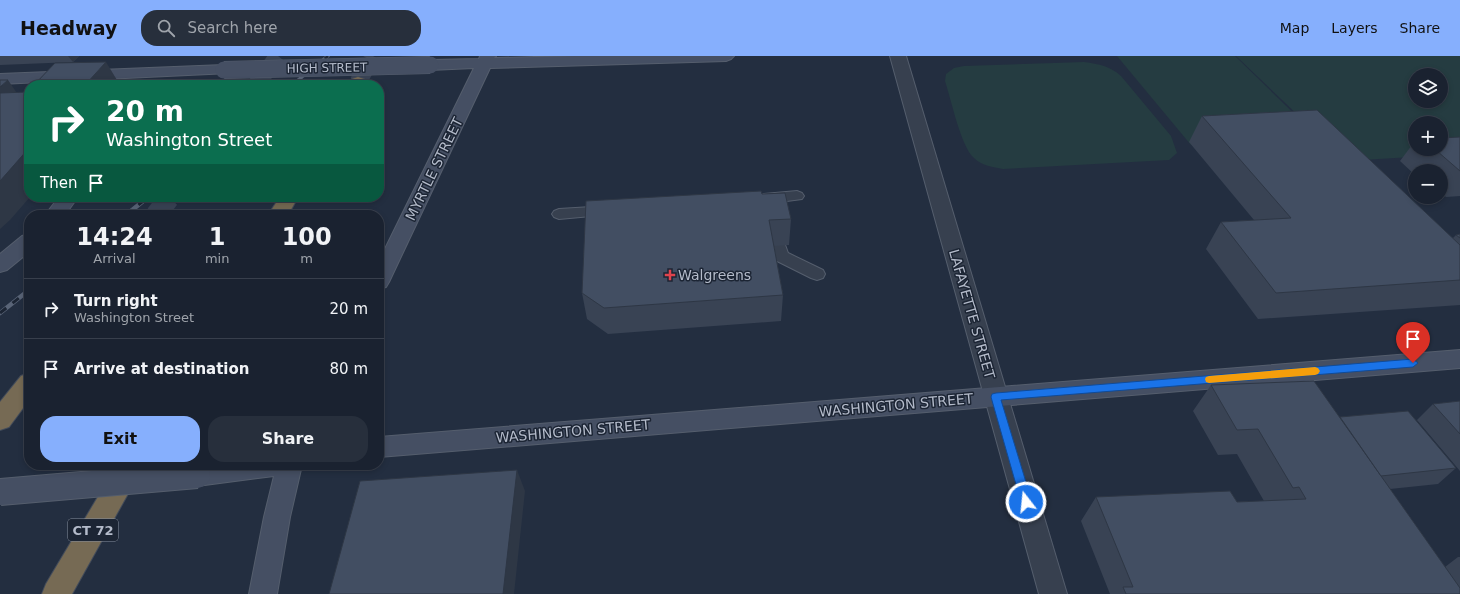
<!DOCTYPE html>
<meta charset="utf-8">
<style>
:root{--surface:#1a2230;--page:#272f3c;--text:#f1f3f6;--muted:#9fa4ab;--line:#383f4c;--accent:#86affd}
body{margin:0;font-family:"DejaVu Sans",sans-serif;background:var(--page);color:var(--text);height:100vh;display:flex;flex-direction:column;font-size:15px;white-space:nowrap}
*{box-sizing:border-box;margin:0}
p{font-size:13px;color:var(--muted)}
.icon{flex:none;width:22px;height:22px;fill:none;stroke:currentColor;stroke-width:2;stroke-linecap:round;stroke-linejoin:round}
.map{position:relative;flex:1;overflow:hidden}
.details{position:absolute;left:24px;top:154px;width:360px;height:260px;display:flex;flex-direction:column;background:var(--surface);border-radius:16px;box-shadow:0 2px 6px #0003,0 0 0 1px var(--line)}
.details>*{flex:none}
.guide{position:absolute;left:24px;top:24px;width:360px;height:122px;border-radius:16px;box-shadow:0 2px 6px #0003,0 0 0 1px var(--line);background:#0b6e4f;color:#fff;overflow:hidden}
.fabs{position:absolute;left:1408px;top:12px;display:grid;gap:8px}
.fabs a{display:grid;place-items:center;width:40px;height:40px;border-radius:50%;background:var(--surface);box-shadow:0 2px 6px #0003,0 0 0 1px var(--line);font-size:20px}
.pin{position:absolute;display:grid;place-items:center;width:34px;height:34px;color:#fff;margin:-41px -17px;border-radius:50% 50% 50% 0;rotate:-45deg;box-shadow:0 0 4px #0007}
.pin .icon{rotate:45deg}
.me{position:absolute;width:44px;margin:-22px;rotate:344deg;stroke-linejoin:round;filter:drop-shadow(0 0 3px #0008)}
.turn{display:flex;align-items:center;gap:14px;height:84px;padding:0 16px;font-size:18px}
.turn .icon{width:52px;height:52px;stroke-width:2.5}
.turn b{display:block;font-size:28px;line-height:34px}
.then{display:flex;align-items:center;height:38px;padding:0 16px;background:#0003;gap:8px;font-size:15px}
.eta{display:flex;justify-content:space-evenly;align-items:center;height:68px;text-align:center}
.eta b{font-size:24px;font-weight:600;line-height:28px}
.button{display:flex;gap:8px;margin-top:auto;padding:8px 16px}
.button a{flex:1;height:46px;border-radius:16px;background:var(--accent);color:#111;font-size:16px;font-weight:600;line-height:46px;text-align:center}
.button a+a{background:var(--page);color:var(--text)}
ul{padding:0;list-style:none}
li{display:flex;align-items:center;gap:12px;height:60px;padding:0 16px;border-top:1px solid var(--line)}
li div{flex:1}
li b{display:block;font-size:15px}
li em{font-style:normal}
header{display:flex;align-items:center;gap:24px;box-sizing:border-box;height:56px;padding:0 20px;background:var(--accent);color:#111}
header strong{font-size:19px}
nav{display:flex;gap:22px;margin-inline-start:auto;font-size:14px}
.search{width:280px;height:36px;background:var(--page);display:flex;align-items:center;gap:10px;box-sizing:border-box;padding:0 14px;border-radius:16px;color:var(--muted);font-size:15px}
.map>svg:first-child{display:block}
.green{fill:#253c41;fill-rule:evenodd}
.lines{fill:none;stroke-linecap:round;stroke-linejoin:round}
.highway-tunnel-far1{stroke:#394355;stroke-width:17;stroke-dasharray:17 8;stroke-linecap:butt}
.highway-tunnel{stroke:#394355;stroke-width:21;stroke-dasharray:21 10;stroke-linecap:butt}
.lane-casing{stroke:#555e6d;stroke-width:2}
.street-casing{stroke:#555e6d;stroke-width:2}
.secondary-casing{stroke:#555e6d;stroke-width:2}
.highway-casing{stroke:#424b5a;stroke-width:2}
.lane{fill:#37404f;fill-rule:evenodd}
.street{fill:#37404f;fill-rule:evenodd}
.secondary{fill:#454f63;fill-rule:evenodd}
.highway{fill:#766a54;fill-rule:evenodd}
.rail-far1-casing{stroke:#596477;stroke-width:3.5}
.rail-casing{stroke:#596477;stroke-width:4.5}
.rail-far1{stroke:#1c2534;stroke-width:2.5;stroke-dasharray:7;stroke-linecap:butt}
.rail{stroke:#1c2534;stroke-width:3;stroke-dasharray:8;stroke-linecap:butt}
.secondary-bridge-far1-casing{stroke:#555e6d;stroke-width:18;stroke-linecap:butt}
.secondary-bridge-casing{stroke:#555e6d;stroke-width:28;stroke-linecap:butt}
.secondary-bridge-far1{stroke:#454f63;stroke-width:17}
.secondary-bridge{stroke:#454f63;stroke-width:26}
.wall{fill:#394354}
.shaded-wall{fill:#2e3745}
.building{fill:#424e62;stroke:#2e3745}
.route{fill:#1a73e8;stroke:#114b97}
.slow{fill:#f59e0b}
.health-dot{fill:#e0444e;stroke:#1c2534;stroke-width:1.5}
.labels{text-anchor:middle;stroke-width:3;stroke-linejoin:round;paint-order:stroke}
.far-street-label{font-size:12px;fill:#b4bbca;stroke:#1c2534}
.shield{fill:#1c2534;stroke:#868e9d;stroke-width:1}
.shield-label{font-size:13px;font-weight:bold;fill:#b4bbca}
.street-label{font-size:14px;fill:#b4bbca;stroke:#1c2534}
.poi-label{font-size:14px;fill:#b4bbca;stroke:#1c2534;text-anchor:start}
</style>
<header>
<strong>Headway</strong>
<div class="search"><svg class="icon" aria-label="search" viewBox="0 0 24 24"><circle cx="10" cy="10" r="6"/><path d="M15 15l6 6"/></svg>Search here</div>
<nav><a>Map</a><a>Layers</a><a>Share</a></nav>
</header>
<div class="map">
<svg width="1460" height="538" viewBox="0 0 1460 538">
<rect width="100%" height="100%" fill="#232e40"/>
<!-- green -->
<g class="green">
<path d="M1117,0h118l84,82 -128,7z"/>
<path d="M1236,0h224v98l-114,7zM1415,19h26v26h-26zM1415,67h26v26h-26z"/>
<path d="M1084,6c15,2 26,4 37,14l50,60 6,17 -8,7 -166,9c-10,-2 -21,-3 -29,-11 -13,-11 -23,-59 -29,-77l1,-7 8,-6 10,-2z"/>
</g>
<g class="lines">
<!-- highway-tunnel-far1 -->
<g class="highway-tunnel-far1">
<path d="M358,26l15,-26"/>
<path d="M256,29l22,-29"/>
<path d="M168,143l2,-2"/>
</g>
<!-- highway-tunnel -->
<path class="highway-tunnel" d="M156,159l13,-17"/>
<defs>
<g id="lane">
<path d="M797,135l5,2 2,3 -2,3 -38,5 -5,-2 -2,-3 2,-3 5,-2z"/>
<path d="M608,150l5,2 2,3 -2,3 -54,5 -5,-2 -2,-3 2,-3 5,-2z"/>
<path d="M779,185l5,1 4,11 35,17 2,4 -2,4 -6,2 -6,-2 -36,-18 -4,-14 3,-4z"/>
</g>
<path id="street" d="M890,0h16l161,538h-28z"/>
<g id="secondary">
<path d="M480,0h16l-2,2 81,-2h159l-3,3 -5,2 -236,7 -101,214 -3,5 -7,2v-28l95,-193 -44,2 -5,-2 -3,-3 3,-3 5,-2 49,-1z"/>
<path d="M224,9l6,2 2,3 -2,3 -230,11v-10z"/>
<path d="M59,141h19l-13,18h-20z"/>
<path d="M29,178v18l-22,18 -7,2v-18l22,-18z"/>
<path d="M1460,294v18l-1081,89v-20z"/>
<path d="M194,409h108l-12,52 -13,77h-28l15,-77 10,-41 -77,10 -9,-3 -4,-8 4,-8z"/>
</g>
<g id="highway">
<path d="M358,21l6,2 2,3 -2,3h-16l4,-6z"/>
<path d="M280,141h18l-10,18h-20z"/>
<path d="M29,317v27l-20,27 -9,3v-28l21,-26z"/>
<path d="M117,409h27l-72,129h-30l4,-10z"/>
</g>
</defs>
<!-- lane casing -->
<use href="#lane" class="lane-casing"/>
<!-- street casing -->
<use href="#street" class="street-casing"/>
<!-- secondary casing -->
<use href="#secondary" class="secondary-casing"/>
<!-- highway casing -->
<use href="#highway" class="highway-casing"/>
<!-- lane -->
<use href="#lane" class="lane"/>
<!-- street -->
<use href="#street" class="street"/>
<!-- secondary -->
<use href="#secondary" class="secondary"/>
<!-- highway -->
<use href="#highway" class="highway"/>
<defs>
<g id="rail-far1">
<path d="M292,29l36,-29"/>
<path d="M146,143l3,-2"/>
</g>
<g id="rail">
<path d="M126,159l21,-17"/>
<path d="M0,257l29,-23"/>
</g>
</defs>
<!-- rail-far1 casing -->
<use href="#rail-far1" class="rail-far1-casing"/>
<!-- rail casing -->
<use href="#rail" class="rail-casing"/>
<!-- rail-far1 -->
<use href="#rail-far1" class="rail-far1"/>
<!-- rail -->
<use href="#rail" class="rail"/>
<defs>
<path id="secondary-bridge-far1" d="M224,14l206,-5"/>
<path id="secondary-bridge" d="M0,436l197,-17"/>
</defs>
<!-- secondary-bridge-far1 casing -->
<use href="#secondary-bridge-far1" class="secondary-bridge-far1-casing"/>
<!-- secondary-bridge casing -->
<use href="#secondary-bridge" class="secondary-bridge-casing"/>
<!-- secondary-bridge-far1 -->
<use href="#secondary-bridge-far1" class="secondary-bridge-far1"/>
<!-- secondary-bridge -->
<use href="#secondary-bridge" class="secondary-bridge"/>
</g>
<!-- wall -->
<g class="wall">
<path d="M0,0h79l-6,6 -73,3z"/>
<path d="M1202,60l251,122 3,-3 4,-1v71l-202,14 -52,-70 15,-27 33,-2 -65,-78z"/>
<path d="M1460,81v59l-14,1 -5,-5v-21h-26v3h-1l-14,-13 15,-20v8h26z"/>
<path d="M762,138l29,25 -2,26 -15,1 9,49 -2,26 -173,13 -21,-15 -5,-26z"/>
<path d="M1211,329l129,32 116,51 -18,16 -48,5 55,78 13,-10h2v37h-350l-29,-73 15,-24 141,5 27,-1 -27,-47 -19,1 -25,-44z"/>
<path d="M1460,345v70l-43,-51 16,-16z"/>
</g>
<!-- shaded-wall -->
<g class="shaded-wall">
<path d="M68,0h11l-6,6z"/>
<path d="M106,6l14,23h-35z"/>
<path d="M8,24l11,16 -19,19v-28z"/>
<path d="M29,92v49h1l-20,23 -10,9v-48z"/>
<path d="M517,414l8,21 -11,103h-11z"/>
</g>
<!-- building -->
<g class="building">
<path d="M106,6l-21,23h-51l21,-22z"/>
<path d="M0,24h8l-8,7z"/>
<path d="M29,35v57l-29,33v-88l28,-1z"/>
<path d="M1317,54l143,135v35l-184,13 -55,-71 70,-4 -89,-102z"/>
<path d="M1460,81v34l-23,-20 -6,1 -3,-3h13v-11z"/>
<path d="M761,135l1,3 23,-1 6,26 -22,1 14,75 -179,13 -22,-15 4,-92z"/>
<path d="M1460,178v4l-4,-3z"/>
<path d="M1314,325l146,207v6h-334l-3,-7h10l-37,-90 134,-6 7,11 69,-3 -7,-12 -6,1 -35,-59 -21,1 -26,-45z"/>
<path d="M1460,345v33l-27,-30z"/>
<path d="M1408,355l48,57 -75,8 -41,-59z"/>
<path d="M517,414l-14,124h-174l31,-113z"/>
</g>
<!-- route -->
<path class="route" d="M1413,303l5,4 -5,4 -412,33 31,102 -2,4 -4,1 -4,-1 -1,-4 -30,-105 1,-3 4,-1z"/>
<!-- slow -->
<path class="slow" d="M1315,311l3,1 2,3 -2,3 -3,1 -106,8 -3,-1 -1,-3 1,-2 3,-1z"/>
<!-- markers -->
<path class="health-dot" d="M668 213h4v4h4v4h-4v4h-4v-4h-4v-4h4z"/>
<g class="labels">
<!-- far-street labels -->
<g class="far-street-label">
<text transform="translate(327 12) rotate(-1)" y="4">HIGH STREET</text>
</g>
<!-- shield labels -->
<rect class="shield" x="68" y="463" width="50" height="22" rx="3"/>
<g class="shield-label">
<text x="93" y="479">CT 72</text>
</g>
<!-- street labels -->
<g class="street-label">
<text transform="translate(434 113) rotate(-64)" y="5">MYRTLE STREET</text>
<text transform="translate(972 258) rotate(74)" y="5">LAFAYETTE STREET</text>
<text transform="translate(896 349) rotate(-5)" y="5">WASHINGTON STREET</text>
<text transform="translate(573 375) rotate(-5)" y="5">WASHINGTON STREET</text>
</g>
<!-- poi labels -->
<g class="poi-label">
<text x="678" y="224">Walgreens</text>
</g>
</g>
</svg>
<div class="fabs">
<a><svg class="icon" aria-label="layers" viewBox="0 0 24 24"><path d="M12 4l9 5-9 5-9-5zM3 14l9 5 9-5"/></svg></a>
<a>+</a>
<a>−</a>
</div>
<div class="pin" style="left:1413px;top:307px;background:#d93025"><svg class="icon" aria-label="arrive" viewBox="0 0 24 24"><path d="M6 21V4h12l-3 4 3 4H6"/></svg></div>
<svg class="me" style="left:1026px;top:446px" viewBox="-20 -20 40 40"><circle r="17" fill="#1a73e8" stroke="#fff" stroke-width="3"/><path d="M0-11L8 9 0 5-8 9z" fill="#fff"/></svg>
<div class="guide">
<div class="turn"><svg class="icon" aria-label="right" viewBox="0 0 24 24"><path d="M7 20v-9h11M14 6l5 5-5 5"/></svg><div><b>20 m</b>Washington Street</div></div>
<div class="then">Then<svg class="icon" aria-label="arrive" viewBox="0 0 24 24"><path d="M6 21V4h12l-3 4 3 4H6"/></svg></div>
</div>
<section class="details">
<div class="eta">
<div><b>14:24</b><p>Arrival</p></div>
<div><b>1</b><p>min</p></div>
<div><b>100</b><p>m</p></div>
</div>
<ul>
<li><svg class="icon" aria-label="right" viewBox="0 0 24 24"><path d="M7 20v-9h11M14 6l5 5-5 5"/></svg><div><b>Turn right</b><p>Washington Street</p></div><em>20 m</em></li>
<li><svg class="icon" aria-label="arrive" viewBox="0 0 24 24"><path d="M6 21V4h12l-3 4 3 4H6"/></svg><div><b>Arrive at destination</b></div><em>80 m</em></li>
</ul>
<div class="button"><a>Exit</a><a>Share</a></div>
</section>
</div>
